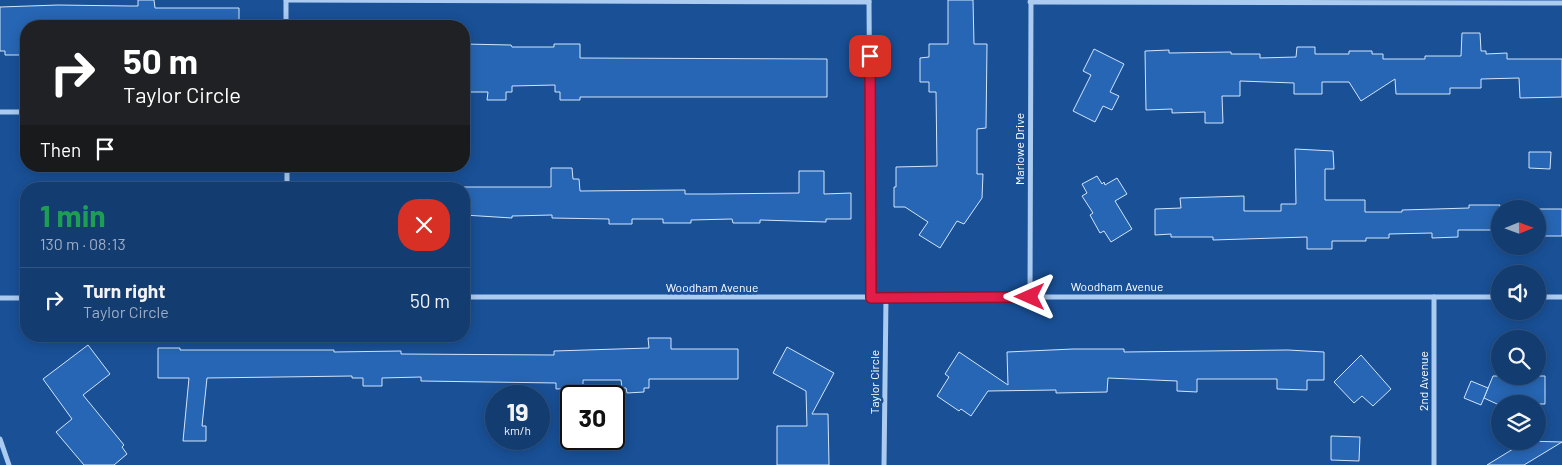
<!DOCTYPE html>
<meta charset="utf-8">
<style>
:root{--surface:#133c70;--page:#1c4375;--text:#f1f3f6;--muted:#9dadc3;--line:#325683}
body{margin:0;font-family:Barlow,sans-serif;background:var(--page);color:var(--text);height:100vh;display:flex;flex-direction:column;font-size:19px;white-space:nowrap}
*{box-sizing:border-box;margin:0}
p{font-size:16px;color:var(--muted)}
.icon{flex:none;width:28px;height:28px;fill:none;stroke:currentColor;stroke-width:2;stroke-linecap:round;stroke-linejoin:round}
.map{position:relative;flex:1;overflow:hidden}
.panel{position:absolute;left:20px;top:182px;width:450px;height:160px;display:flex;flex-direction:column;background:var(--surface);border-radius:20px;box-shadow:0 2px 12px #0003,0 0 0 1px var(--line)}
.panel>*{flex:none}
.top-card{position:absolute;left:20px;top:20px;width:450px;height:152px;border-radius:20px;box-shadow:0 2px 12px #0003,0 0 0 1px var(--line);background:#202124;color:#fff;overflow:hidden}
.needle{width:32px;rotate:89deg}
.buttons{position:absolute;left:1491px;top:200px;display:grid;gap:10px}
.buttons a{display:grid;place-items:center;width:55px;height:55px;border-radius:50%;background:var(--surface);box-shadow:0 2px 12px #0003,0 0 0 1px var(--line);font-size:25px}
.speed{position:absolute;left:485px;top:385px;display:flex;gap:10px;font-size:25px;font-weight:700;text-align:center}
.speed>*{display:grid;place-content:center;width:65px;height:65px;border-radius:50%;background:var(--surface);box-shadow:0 2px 12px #0003,0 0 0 1px var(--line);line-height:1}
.speed small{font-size:12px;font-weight:400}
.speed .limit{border:2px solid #111;border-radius:8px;background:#fff;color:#111}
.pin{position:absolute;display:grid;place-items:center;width:42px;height:42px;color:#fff;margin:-21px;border-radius:10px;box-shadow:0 2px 8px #0006}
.me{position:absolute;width:55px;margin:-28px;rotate:270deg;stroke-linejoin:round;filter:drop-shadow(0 0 4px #0008)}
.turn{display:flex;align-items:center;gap:18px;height:105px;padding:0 20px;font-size:22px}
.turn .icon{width:65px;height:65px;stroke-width:2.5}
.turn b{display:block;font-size:35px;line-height:42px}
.then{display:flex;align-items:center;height:48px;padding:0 20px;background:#0003;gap:10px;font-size:19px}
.round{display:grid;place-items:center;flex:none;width:52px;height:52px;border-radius:20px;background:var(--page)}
.summary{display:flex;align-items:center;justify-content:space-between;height:85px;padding:0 20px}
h1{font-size:30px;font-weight:700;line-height:38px;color:#1e9e55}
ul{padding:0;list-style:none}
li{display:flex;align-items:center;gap:15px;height:65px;padding:0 20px;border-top:1px solid var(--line)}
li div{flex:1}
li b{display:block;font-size:19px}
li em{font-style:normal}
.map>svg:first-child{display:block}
.building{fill:#2766b4;stroke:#d2e5fc}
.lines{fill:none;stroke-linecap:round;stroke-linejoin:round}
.street{stroke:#abcbf1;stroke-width:5}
.route-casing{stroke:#92132f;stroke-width:12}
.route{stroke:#e11d48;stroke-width:9}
.labels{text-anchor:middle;stroke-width:5;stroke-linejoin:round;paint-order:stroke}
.street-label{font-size:12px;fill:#fff;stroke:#195096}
</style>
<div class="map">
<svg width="1562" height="465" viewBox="0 0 1562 465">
<rect width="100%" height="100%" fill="#195096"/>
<!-- building -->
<g class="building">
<path d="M138,0h16l1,8h84v18h-213v29h-21v-4h-5v-44l58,-2 72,1h8z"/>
<path d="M948,0h25l1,44h13l-1,84 -9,1v45h6l-1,24 -18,26 -7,-3 -17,27 -21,-13 9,-13 -23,-15h-11v-20h2v-20l41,-1 -1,-74h-7v-10h-9v-24l9,-1v-13h19z"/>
<path d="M1462,33h18l1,18h5v3l21,-1v6h55v38l-42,1 -1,-20 -38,1v9h-31v6h-54l-1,-15 -34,22 -12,-19h-27v12h-28v-11l-54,-2v15h-18l1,27h-18v-11l-33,1v-4l-26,1 -1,-59 24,-1v3l62,-1v2h29v4l36,-1 1,-10h18v7h34v-3h23v3h11v5h42v-3h36z"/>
<path d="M464,44l47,1 1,2h42v-3h26v14l247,1v38h-247v3h-20v-8h-5v-7l-43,1v6h-6v8h-19l1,-8h-24z"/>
<path d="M1094,49l30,15 -14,28 9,4 -7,14 -9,-4 -8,16 -22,-11 18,-36 -8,-4z"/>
<path d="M1295,149l38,2 1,18h-9v31h40v12h37v-2l67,-2v-3h31v25h-42v7l-26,1v-5l-43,1v4h-23v3h-34v8h-25v-12l-94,3v-3h-42v-3l-16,1v-26l26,-1 -1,-10 64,-2v15h37v-7h15z"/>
<path d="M1529,152h22l-1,17 -21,-1z"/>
<path d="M551,168h21l1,11h6l1,12 105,-1v4h26l88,-1v-22h25v23l27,-1v26h-25v3l-66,-2v3h-27l-1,-4 -41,1v3h-28v-4h-31v5h-23v-5l-57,-1v-3l-40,1v2l-48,-3v-28h87z"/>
<path d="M1097,176l5,8 2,-2 1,3 12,-7 10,16 -12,7 17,28 -21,13 -7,-11 -4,2 -10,-18 3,-2 -11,-17 5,-3 -5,-9z"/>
<rect x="1538" y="209" width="24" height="27"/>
<path d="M648,338h23v11h67v30h-89v9h-5v4l-17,1 -1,-5h-4l-1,-8h-38v8l-27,1v-6l-135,-2v-4l-39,1v8h-19v-8h-11v-2l-145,2 -5,48h4v15h-23l6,-63h-31v-30h22v2h154v2l67,-1v3l153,1v-4l95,-3z"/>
<path d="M88,345l22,29 -27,21 41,50 -2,2 5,7 -13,11h-30l-28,-33 16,-13 -29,-40z"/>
<path d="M787,347l47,26 -22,41h16l1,51h-52v-39h30l-1,-35 -33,-18z"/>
<path d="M1073,349h51v3l164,-2 36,2v28h-17v10l-30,-1v-10h-80v13l-20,-1v-10l-69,-3 -1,14 -51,1v-3l-68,1 -17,25 -10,-7 -2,2 -22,-15 12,-19 -4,-3 14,-22 49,33 -1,-33z"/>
<path d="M1361,355l30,34 -18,17 -11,-10 -8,7 -20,-21z"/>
<path d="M1493,376h52v28h-48l-13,-6z"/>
<path d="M1471,381l17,7 -7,17 -17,-7z"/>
<path d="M1331,436l29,1 -1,24 -28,-1z"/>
<path d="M1526,441l36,1 -38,23h-37z"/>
</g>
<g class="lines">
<!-- street -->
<g class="street">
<path d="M286,0l583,2"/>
<path d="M286,0v26"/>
<path d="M869,1l2,297"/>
<path d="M1030,2l532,1"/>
<path d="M0,112h26"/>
<path d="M287,166v23"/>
<path d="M464,297h1036"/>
<path d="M1030,297l1,-297"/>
<path d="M1538,297h24"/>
<path d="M0,298h26"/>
<path d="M0,439l9,26"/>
<path d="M884,465l2,-167"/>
<path d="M1434,465v-168"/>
</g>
</g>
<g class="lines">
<defs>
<path id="route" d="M870,56l1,242 159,-1"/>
</defs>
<!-- route casing -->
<use href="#route" class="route-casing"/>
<!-- route -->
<use href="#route" class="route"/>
</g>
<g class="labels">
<!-- street labels -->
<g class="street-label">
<text transform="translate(1020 149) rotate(-90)" y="4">Marlowe Drive</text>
<text x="1117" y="291">Woodham Avenue</text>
<text x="712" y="292">Woodham Avenue</text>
<text transform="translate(1424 381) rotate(-90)" y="4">2nd Avenue</text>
<text transform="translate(875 382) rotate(-90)" y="4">Taylor Circle</text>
</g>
</g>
</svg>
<div class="buttons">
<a><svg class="needle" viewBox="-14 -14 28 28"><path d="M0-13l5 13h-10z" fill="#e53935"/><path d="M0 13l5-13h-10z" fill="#9dadc3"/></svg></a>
<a><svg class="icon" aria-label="sound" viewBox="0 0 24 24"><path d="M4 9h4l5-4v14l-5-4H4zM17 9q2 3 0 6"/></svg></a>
<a><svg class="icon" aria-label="search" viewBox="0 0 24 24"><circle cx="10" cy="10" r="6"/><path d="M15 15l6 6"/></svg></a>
<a><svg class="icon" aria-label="layers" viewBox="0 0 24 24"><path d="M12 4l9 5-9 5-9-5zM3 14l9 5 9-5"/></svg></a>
</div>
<div class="speed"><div>19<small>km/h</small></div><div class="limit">30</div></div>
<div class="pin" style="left:870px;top:56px;background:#d93025"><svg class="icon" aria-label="arrive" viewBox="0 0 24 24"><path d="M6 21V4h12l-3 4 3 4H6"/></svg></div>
<svg class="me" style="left:1030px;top:297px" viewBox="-20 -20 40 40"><path d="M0-17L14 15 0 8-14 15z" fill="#e11d48" stroke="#fff" stroke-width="4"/></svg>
<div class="top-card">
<div class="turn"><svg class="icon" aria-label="right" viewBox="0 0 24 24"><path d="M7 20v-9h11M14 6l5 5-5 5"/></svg><div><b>50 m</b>Taylor Circle</div></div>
<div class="then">Then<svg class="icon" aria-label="arrive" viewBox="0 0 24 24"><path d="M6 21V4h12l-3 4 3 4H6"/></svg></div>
</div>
<section class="panel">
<div class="summary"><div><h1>1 min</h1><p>130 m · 08:13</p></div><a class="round" style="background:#d93025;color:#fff"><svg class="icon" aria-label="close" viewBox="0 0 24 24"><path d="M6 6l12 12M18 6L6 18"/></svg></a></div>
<ul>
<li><svg class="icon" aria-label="right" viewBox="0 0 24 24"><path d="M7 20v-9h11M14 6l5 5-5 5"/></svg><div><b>Turn right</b><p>Taylor Circle</p></div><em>50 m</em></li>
</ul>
</section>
</div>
